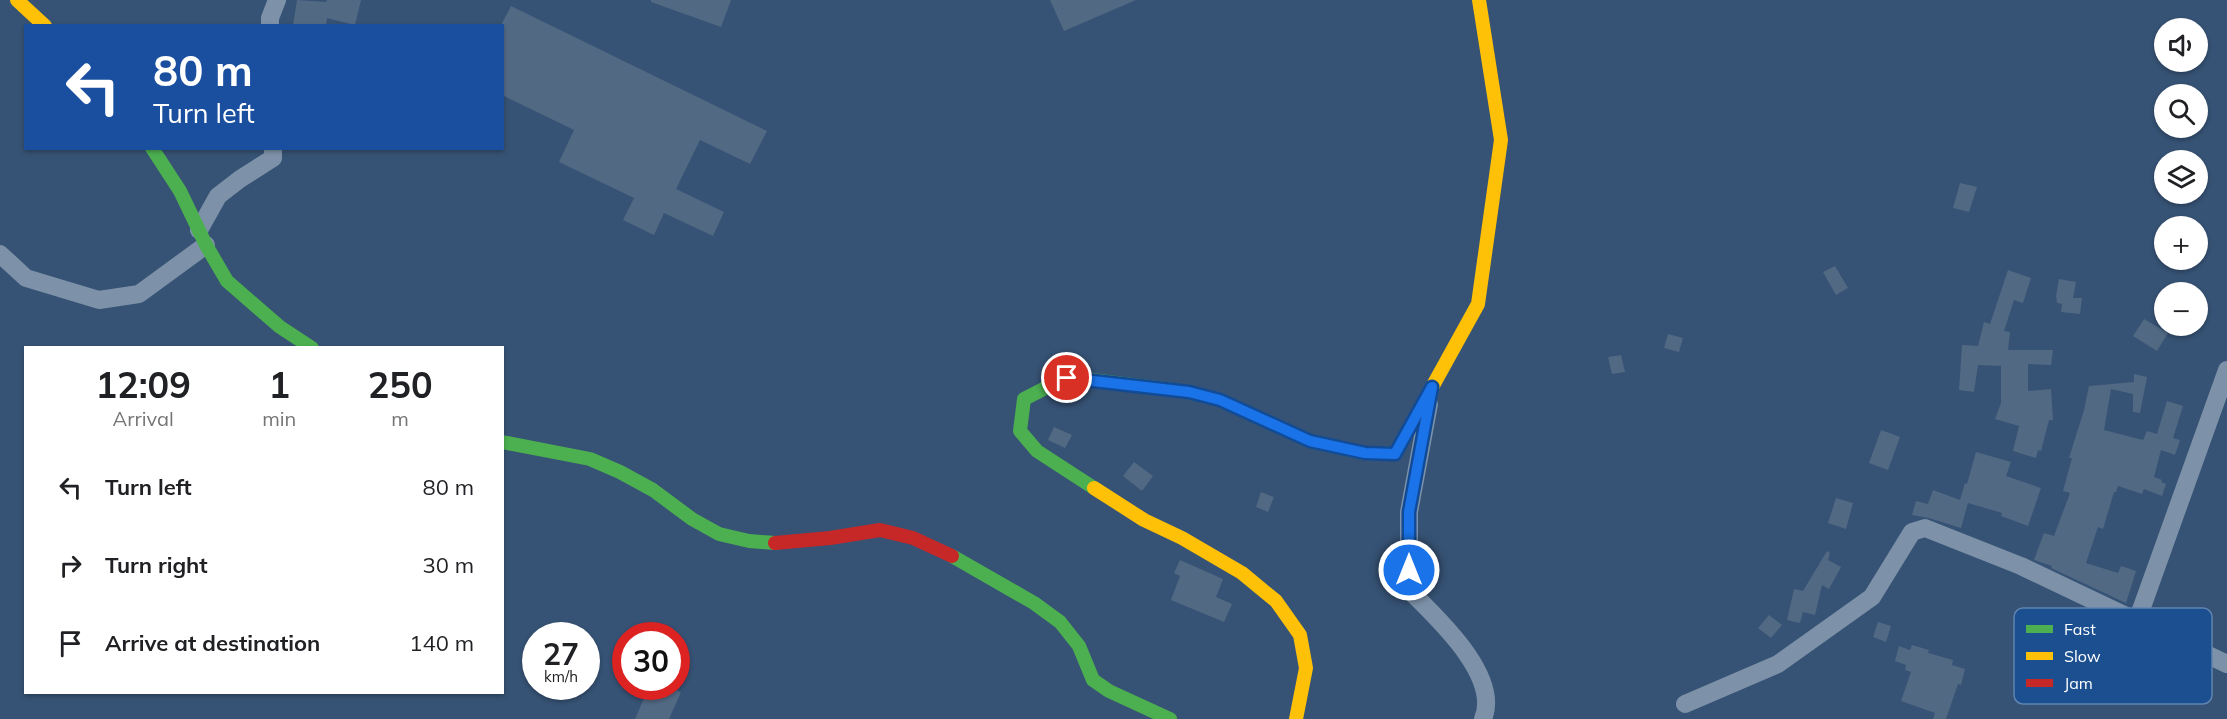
<!DOCTYPE html>
<meta charset="utf-8">
<style>
:root{--surface:#fff;--page:#f6f6f6;--text:#202124;--muted:#757577}
body{margin:0;font-family:Mulish,sans-serif;background:var(--page);color:var(--text);height:100vh;display:flex;flex-direction:column;font-size:22px;white-space:nowrap}
*{box-sizing:border-box;margin:0}
p{font-size:20px;color:var(--muted)}
.icon{flex:none;width:33px;height:33px;fill:none;stroke:currentColor;stroke-width:2;stroke-linecap:round;stroke-linejoin:round}
.map{position:relative;flex:1;overflow:hidden}
.sheet{position:absolute;left:24px;top:346px;width:480px;height:348px;display:flex;flex-direction:column;background:var(--surface);border-radius:0px;box-shadow:0 2px 4px #0004}
.sheet>*{flex:none}
.banner{position:absolute;left:24px;top:24px;width:480px;height:126px;border-radius:0px;box-shadow:0 2px 4px #0004;background:#1a4fa0;color:#fff;overflow:hidden}
.tools{position:absolute;left:2154px;top:18px;display:grid;gap:12px}
.tools a{display:grid;place-items:center;width:54px;height:54px;border-radius:50%;background:var(--surface);box-shadow:0 2px 4px #0004;font-size:30px}
.speed{position:absolute;left:522px;top:622px;display:flex;gap:12px;font-size:30px;font-weight:700;text-align:center}
.speed>*{display:grid;place-content:center;width:78px;height:78px;border-radius:50%;background:var(--surface);box-shadow:0 2px 4px #0004;line-height:1}
.speed small{font-size:15px;font-weight:400}
.speed .limit{border:9px solid #d22;background:#fff;color:#111}
.pin{position:absolute;display:grid;place-items:center;width:51px;height:51px;color:#fff;margin:-26px;border:3px solid #fff;border-radius:50%;box-shadow:0 2px 6px #0007}
.me{position:absolute;width:66px;margin:-33px;rotate:0deg;stroke-linejoin:round;filter:drop-shadow(0 0 4px #0008)}
.turn{display:flex;align-items:center;gap:21px;height:126px;padding:0 30px;font-size:27px}
.turn .icon{width:78px;height:78px;stroke-width:2.5}
.turn b{display:block;font-size:42px;line-height:51px}
.eta{display:flex;justify-content:space-evenly;align-items:center;height:102px;text-align:center}
.eta b{font-size:36px;font-weight:700;line-height:42px}
ul{padding:0;list-style:none}
li{display:flex;align-items:center;gap:18px;height:78px;padding:0 30px}
li div{flex:1}
li b{display:block;font-size:22px}
li em{font-style:normal}
.map>svg:first-child{display:block}
.building{fill:#526984}
.lines{fill:none;stroke-linecap:round;stroke-linejoin:round}
.street{stroke:#7d92a8;stroke-width:18}
.fast{stroke:#4caf50;stroke-width:14}
.slow{stroke:#ffc107;stroke-width:14}
.jam{stroke:#c62828;stroke-width:14}
.route-casing{stroke:#114b97;stroke-width:15}
.route{stroke:#1a73e8;stroke-width:10}
.key{fill:#1b4f8f;stroke:#5f84b1;stroke-width:1.5}
.key-label{font-size:16px;fill:#fff}
</style>
<div class="map">
<svg width="2227" height="719" viewBox="0 0 2227 719">
<rect width="100%" height="100%" fill="#365274"/>
<!-- building -->
<g class="building">
<path d="M297,0l29,2 1,-2h34l-6,25 -28,-7 -1,8h-33z"/>
<path d="M651,0h80l-10,27 -70,-25z"/>
<path d="M1050,0h86l-72,31z"/>
<path d="M511,6l256,125 -17,33 -50,-24 -24,49 48,23 -11,24 -49,-23 -10,22 -31,-15 11,-22 -75,-36 15,-32 -72,-35v-72z"/>
<path d="M1960,183l17,4 -8,25 -16,-4z"/>
<path d="M1835,266l13,22 -12,7 -13,-23z"/>
<path d="M2008,270l23,8 -8,25 -9,-3 -10,31 6,1 -2,18h45l-2,15 -23,-1v27l23,-2 2,31h-4l-8,31 -3,-1 -2,8 -23,-7 6,-25 -24,-7 6,-16v-37l-23,-1 -4,27 -15,-2 3,-45 16,1 6,-24 6,2z"/>
<path d="M2059,279l17,3 -3,16h9l-2,16 -19,-2 1,-8 -5,-1 -1,-7z"/>
<path d="M2144,319l24,14 -11,18 -24,-15z"/>
<path d="M1668,334l15,4 -4,14 -15,-4z"/>
<path d="M1621,355l4,17 -13,2 -4,-17z"/>
<path d="M2134,374l13,3 -7,36 -7,-1v-18l-22,-5 -7,41 39,10 4,-9 10,3 10,-33 16,5 -10,32 7,2 -5,15 -14,-5 -7,27 8,3 -1,2 5,2 -4,12 -18,-7 -2,5 -24,-8 -2,6h-2l-11,37 -5,-2 -12,36 32,10 3,-7 15,5 -10,32 -75,-35 1,-2 -18,-6 10,-27 10,3 16,-43 -7,-2 9,-33h-3l15,-48 5,-24 45,-4z"/>
<path d="M1054,427l18,8 -7,13 -17,-8z"/>
<path d="M1881,430l19,7 -12,33 -19,-7z"/>
<path d="M1976,452l35,10 -5,14 35,12 -13,38 -27,-10 1,-3 -34,-10 -7,25 -32,-10 -17,-3 4,-14 12,3 5,-14 27,10 5,-17 2,1z"/>
<path d="M1134,462l19,14 -11,15 -19,-15z"/>
<path d="M1261,492l13,5 -6,15 -12,-5z"/>
<path d="M1836,498l17,5 -7,26 -18,-6z"/>
<path d="M1827,551l3,2 -2,7 13,7 -12,22 -7,-4 -7,30 -12,-3 -3,11 -13,-3 7,-31 9,2z"/>
<path d="M1180,560l43,19 -7,18 16,7 -8,18 -53,-22 9,-24 -6,-3z"/>
<path d="M1769,615l13,10 -11,13 -13,-10z"/>
<path d="M1878,622l13,4 -5,16 -13,-5z"/>
<path d="M1912,645l17,5 -1,3 25,7 -1,5 13,4 -4,16 -3,-1 -12,35h-13l2,-6 -34,-12 10,-29 -6,-2 1,-5 -11,-4 4,-15 11,4z"/>
<path d="M649,687h20l12,5 -12,27h-34z"/>
</g>
<g class="lines">
<!-- street -->
<g class="street">
<path d="M270,26v-8l7,-18"/>
<path d="M199,230l19,-34 22,-17 33,-21v-10"/>
<path d="M0,254l26,24 73,22 40,-6 67,-49"/>
<path d="M1429,404l-20,108v78c28,28 92,86 74,129"/>
<path d="M2137,621l90,-251"/>
<path d="M1685,704l93,-40 94,-67 40,-65 13,-4 96,38 206,98"/>
</g>
<!-- fast -->
<g class="fast">
<path d="M152,148l28,43 26,54 21,36 53,46 32,21"/>
<path d="M502,442l88,17 30,13 33,18 39,29 27,15 30,7 26,2"/>
<path d="M1094,488l-57,-37 -17,-20 4,-32 43,-22 122,15 31,8 90,41 54,12 31,1 30,-54"/>
<path d="M952,556l82,47 26,19 19,24 14,34 16,11 61,28"/>
</g>
<!-- slow -->
<g class="slow">
<path d="M17,0l28,26"/>
<path d="M1425,400l53,-96 23,-164 -22,-140"/>
<path d="M1094,488l50,32 38,18 60,35 34,28 24,34 6,33 -10,51"/>
</g>
<!-- jam -->
<path class="jam" d="M775,543l55,-5 50,-8 33,8 39,18"/>
</g>
<g class="lines">
<defs>
<path id="route" d="M1067,378l122,14 31,8 90,41 55,12 30,1 37,-67 -23,125v58"/>
</defs>
<!-- route casing -->
<use href="#route" class="route-casing"/>
<!-- route -->
<use href="#route" class="route"/>
</g>
<!-- legend -->
<rect x="2014" y="608" width="198" height="96" rx="9" class="key"/>
<rect x="2026" y="625" width="27" height="8" fill="#4caf50"/>
<rect x="2026" y="652" width="27" height="8" fill="#ffc107"/>
<rect x="2026" y="679" width="27" height="8" fill="#c62828"/>
<g class="key-label">
<text x="2064" y="635">Fast</text>
<text x="2064" y="662">Slow</text>
<text x="2064" y="689">Jam</text>
</g>
</svg>
<div class="tools">
<a><svg class="icon" aria-label="sound" viewBox="0 0 24 24"><path d="M4 9h4l5-4v14l-5-4H4zM17 9q2 3 0 6"/></svg></a>
<a><svg class="icon" aria-label="search" viewBox="0 0 24 24"><circle cx="10" cy="10" r="6"/><path d="M15 15l6 6"/></svg></a>
<a><svg class="icon" aria-label="layers" viewBox="0 0 24 24"><path d="M12 4l9 5-9 5-9-5zM3 14l9 5 9-5"/></svg></a>
<a>+</a>
<a>−</a>
</div>
<div class="speed"><div>27<small>km/h</small></div><div class="limit">30</div></div>
<div class="pin" style="left:1067px;top:378px;background:#d93025"><svg class="icon" aria-label="arrive" viewBox="0 0 24 24"><path d="M6 21V4h12l-3 4 3 4H6"/></svg></div>
<svg class="me" style="left:1409px;top:570px" viewBox="-20 -20 40 40"><circle r="17" fill="#1a73e8" stroke="#fff" stroke-width="3"/><path d="M0-11L8 9 0 5-8 9z" fill="#fff"/></svg>
<div class="banner">
<div class="turn"><svg class="icon" aria-label="left" viewBox="0 0 24 24"><path d="M17 20v-9H6M10 6l-5 5 5 5"/></svg><div><b>80 m</b>Turn left</div></div>
</div>
<section class="sheet">
<div class="eta">
<div><b>12:09</b><p>Arrival</p></div>
<div><b>1</b><p>min</p></div>
<div><b>250</b><p>m</p></div>
</div>
<ul>
<li><svg class="icon" aria-label="left" viewBox="0 0 24 24"><path d="M17 20v-9H6M10 6l-5 5 5 5"/></svg><div><b>Turn left</b></div><em>80 m</em></li>
<li><svg class="icon" aria-label="right" viewBox="0 0 24 24"><path d="M7 20v-9h11M14 6l5 5-5 5"/></svg><div><b>Turn right</b></div><em>30 m</em></li>
<li><svg class="icon" aria-label="arrive" viewBox="0 0 24 24"><path d="M6 21V4h12l-3 4 3 4H6"/></svg><div><b>Arrive at destination</b></div><em>140 m</em></li>
</ul>
</section>
</div>
